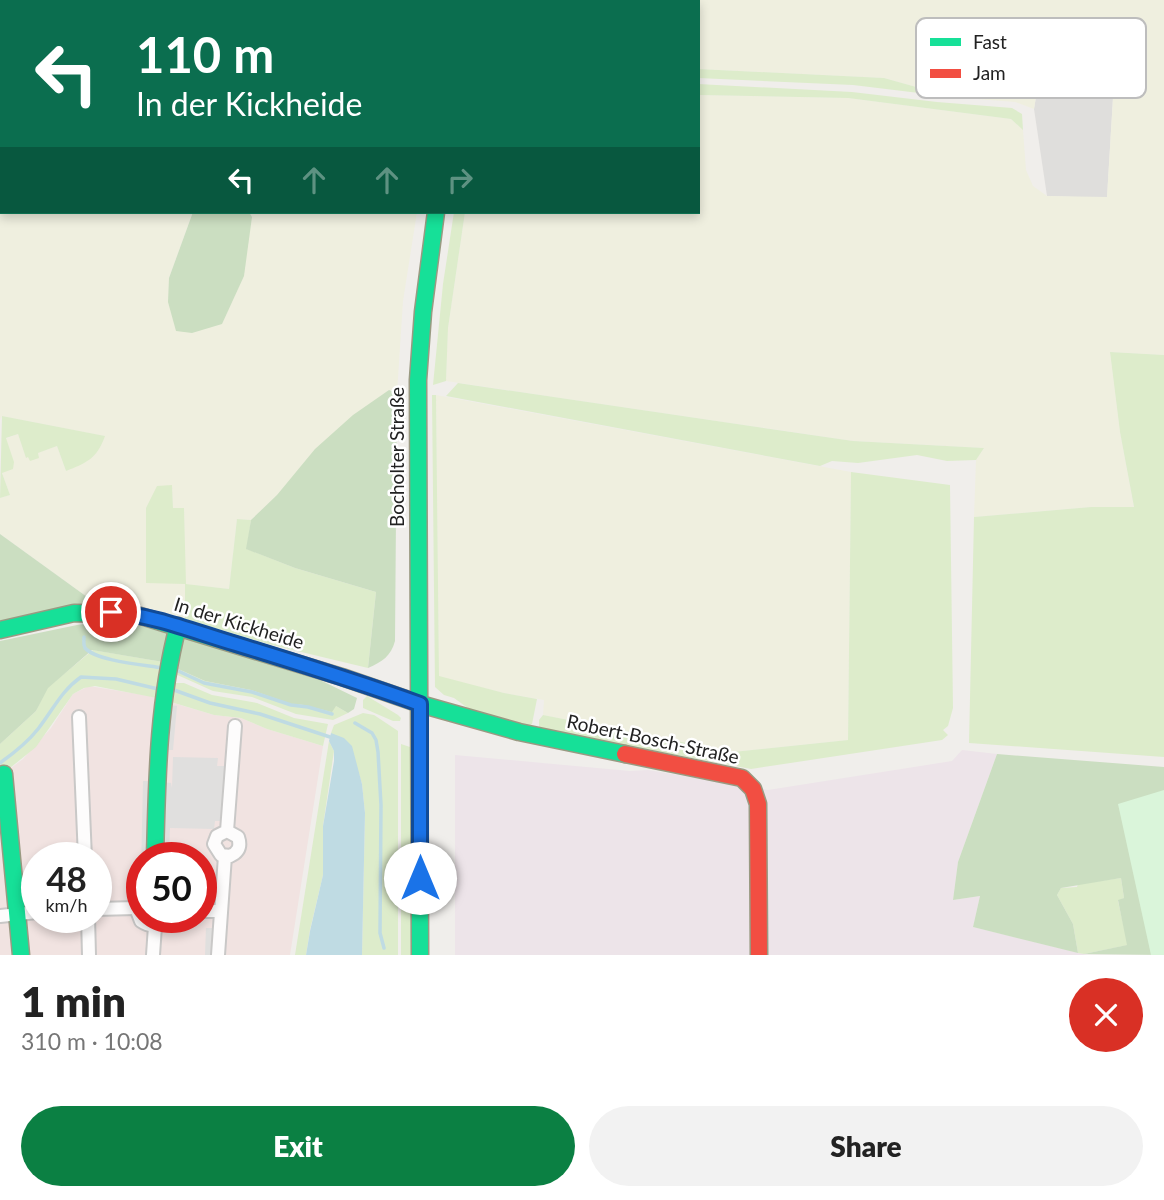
<!DOCTYPE html>
<meta charset="utf-8">
<style>
:root{--surface:#fff;--page:#f2f2f2;--text:#222;--muted:#767676;--accent:#0b8043}
body{margin:0;font-family:Lato,sans-serif;background:var(--page);color:var(--text);height:100vh;display:flex;flex-direction:column;font-size:26px;white-space:nowrap}
*{box-sizing:border-box;margin:0}
p{font-size:23px;color:var(--muted)}
.icon{flex:none;width:38px;height:38px;fill:none;stroke:currentColor;stroke-width:2;stroke-linecap:round;stroke-linejoin:round}
.map{position:relative;height:955px;overflow:hidden}
.sheet{display:flex;flex-direction:column;background:var(--surface);flex:1}
.sheet>*{flex:none}
.top-card{position:absolute;left:0px;top:0px;width:700px;height:214px;box-shadow:0 4px 10px #0003;background:#0b6e4f;color:#fff;overflow:hidden}
.speed{position:absolute;left:21px;top:842px;display:flex;gap:14px;font-size:35px;font-weight:700;text-align:center}
.speed>*{display:grid;place-content:center;width:91px;height:91px;border-radius:50%;background:var(--surface);box-shadow:0 4px 10px #0003;line-height:1}
.speed small{font-size:18px;font-weight:400}
.speed .limit{border:10px solid #d22;background:#fff;color:#111}
.pin{position:absolute;display:grid;place-items:center;width:60px;height:60px;color:#fff;margin:-30px;border:4px solid #fff;border-radius:50%;box-shadow:0 2px 7px #0007}
.me{position:absolute;width:77px;margin:-38px;rotate:0deg;stroke-linejoin:round;filter:drop-shadow(0 0 5px #0008)}
.turn{display:flex;align-items:center;gap:24px;height:147px;padding:0 21px;font-size:32px}
.turn .icon{width:91px;height:91px;stroke-width:2.5}
.turn b{display:block;font-size:49px;line-height:60px}
.lanes{display:flex;align-items:center;height:66px;padding:0 21px;background:#0003;justify-content:center;gap:35px;direction:ltr}
.lanes .off{opacity:.35}
.round{display:grid;place-items:center;flex:none;width:74px;height:74px;border-radius:37px;background:var(--page)}
.headline{display:flex;align-items:center;justify-content:space-between;height:119px;padding:0 21px}
h1{font-size:42px;font-weight:800;line-height:52px}
.primary-button{display:flex;gap:14px;margin-top:auto;padding:14px 21px}
.primary-button a{flex:1;height:80px;border-radius:42px;background:var(--accent);color:#fff;font-size:28px;font-weight:800;line-height:80px;text-align:center}
.primary-button a+a{background:var(--page);color:var(--text)}
.map>svg:first-child{display:block}
.residential{fill:#dfdedc}
.commercial{fill:#f1e3e1;fill-rule:evenodd}
.industrial{fill:#ede4e9}
.farmland{fill:#efefdf;fill-rule:evenodd}
.grass{fill:#ddeccb}
.forest{fill:#cbdec1}
.park{fill:#daf5da}
.parking{fill:#e0dfde}
.water{fill:#bfdbe3}
.lines{fill:none;stroke-linecap:round;stroke-linejoin:round}
.stream{stroke:#bfdbe3;stroke-width:3.5}
.street-casing{stroke:#c9c8c7;stroke-width:16}
.fast-casing{stroke:#999a82;stroke-width:19}
.jam-casing{stroke:#999a82;stroke-width:19}
.street{stroke:#fdfcfc;stroke-width:12}
.fast{stroke:#16e098;stroke-width:16}
.jam{stroke:#f24e42;stroke-width:16}
.route-casing{stroke:#114b97;stroke-width:18}
.route{stroke:#1a73e8;stroke-width:12}
.labels{text-anchor:middle;stroke-width:5;stroke-linejoin:round;paint-order:stroke}
.street-label{font-size:19px;fill:#222;stroke:#fff}
.key{fill:#fff;stroke:#bdbdbd;stroke-width:2}
.key-label{font-size:19px;fill:#222}
</style>
<div class="map">
<svg width="1164" height="955" viewBox="0 0 1164 955">
<rect width="100%" height="100%" fill="#f0eeeb"/>
<!-- residential -->
<path class="residential" d="M1040,72l74,9 -7,117 -60,-2 -13,-87z"/>
<!-- commercial -->
<path class="commercial" d="M89,686l61,10 64,19 27,3 26,11 56,17 -33,209h-290v-179l23,-17 28,-31 22,-34zM37,858h59v59h-59zM142,858h59v59h-59z"/>
<!-- industrial -->
<path class="industrial" d="M962,750l35,4 -39,108 -5,38 27,-4 -7,31 114,28h-632v-200l175,16 18,-1 120,20 184,-29z"/>
<!-- farmland -->
<g class="farmland">
<path d="M0,0l58,2h-56v210h191l-24,66 83,-61 -3,-5h168l-14,89 -6,92 -8,-3 -138,130 -14,-1 -8,70 -44,-5v35l-65,-20 -26,3 -94,-68v-36l10,-3 -8,-22 3,-34 13,-5 8,23 31,-11 9,25 38,-35 -102,-20 -2,4zM172,486l1,22h11l1,75h-38l-1,-75z"/>
<path d="M503,0h661v355l-54,-3 10,80 14,76 -43,-1 -117,10 2,-57 8,-12 -131,-7 -407,-60 2,-53 17,-116h233v-117l150,3 163,21 12,11 3,40 7,16 14,10 60,1 7,-116 -74,-9 -6,37 -19,-7 -63,-5 -68,-19 -186,-9v-67h-196z"/>
<path d="M436,395l415,77 -3,268 -115,12 -190,-37 1,-15 -40,-7 -65,-16z"/>
</g>
<!-- grass -->
<g class="grass">
<path d="M698,69l186,9 68,19 -99,-12 -155,-7z"/>
<path d="M698,84l154,8 85,10 75,6 10,6 1,16 -12,-11 -163,-21 -150,-3z"/>
<path d="M454,212h11l-17,116 -2,53 -13,4 10,-101z"/>
<path d="M1110,352l54,3v402l-195,-14 5,-226 117,-10h43l-14,-75z"/>
<path d="M458,383l395,58 131,7 -8,12 -29,1 -30,-6 -59,8 -26,-2 -12,5 -374,-70z"/>
<path d="M432,395h4l3,281 65,17 33,6 -5,25 -6,3 -54,-16 -18,-13 -10,-3 -9,-8z"/>
<path d="M2,416l103,20c-8,23 -19,27 -39,35l-9,-25 -19,7 1,5 -9,3 -2,-4 -2,1 -8,-24 -12,4 8,24 -1,7 -11,4 8,22 -10,3z"/>
<path d="M851,472l99,13 3,223 -5,18 -5,4 5,5 -6,5 -191,29 -212,-40v-9l4,-5 190,37 115,-12z"/>
<path d="M172,485l1,23h11l2,76 43,5 8,-70 14,1 -4,29 48,19 81,24 -8,76 -100,-24 -83,-25v-35l-39,-1v-75l11,-22z"/>
<path d="M93,650l70,12 -6,36 -62,-12 -11,2 -11,6 -37,53 -36,29v-32l36,-33 11,-23z"/>
<path d="M176,668l29,13 46,9 40,14 26,3 19,-1 12,7 -15,7 -37,-6 -44,-17 -39,-6 -40,-18z"/>
<path d="M174,683h10l28,12 45,8 37,15 34,6 -5,22 -56,-17 -26,-11 -27,-3 -43,-13z"/>
<path d="M367,696l31,19 3,3 -1,3h-7l-30,-13v-8z"/>
<path d="M363,713l11,2 24,16v224h-36l3,-142 -3,-29 -3,-10 -28,-41 3,-8z"/>
<path d="M329,741l5,10 -11,75v49l-13,55 -4,25h-11z"/>
<path d="M401,744l9,3 4,208h-13z"/>
<path d="M1121,878l3,20 -6,3 10,44 -44,9 -6,-1 -5,-29 -16,-29 4,-7 16,-1 1,-3z"/>
</g>
<!-- forest -->
<g class="forest">
<path d="M58,0h175l8,2h-183z"/>
<path d="M193,212h56l3,5 -8,59 -22,48 -30,9 -16,-2 -8,-29 1,-24z"/>
<path d="M389,390l8,3 -2,248c-4,15 -13,21 -27,27l8,-76 -81,-24 -49,-19 5,-29 26,-25 38,-46 38,-34z"/>
<path d="M0,534l94,68 -94,21z"/>
<path d="M108,621l25,3 33,9 1,11 -4,18 -71,-12 -44,38 -12,23 -36,33v-103l77,-16z"/>
<path d="M183,638l137,42 37,18 -3,11 -6,4 -12,-7 -4,6 -28,-7 -13,-1 -40,-14 -46,-9 -29,-13z"/>
<path d="M997,754l167,13v188l-80,-1 43,-9 -9,-45 6,-2 -3,-20 -60,10 -4,7 16,29 5,29 -105,-26 7,-31 -27,4 5,-38z"/>
</g>
<!-- park -->
<g class="park">
<path d="M270,0h170l-170,2z"/>
<path d="M1164,790v165h-13l-33,-151z"/>
</g>
<!-- parking -->
<g class="parking">
<path d="M169,705l8,1 -4,44h-8z"/>
<path d="M173,757l45,1 -1,8h10l-3,55h-9l-1,8 -44,-1 -1,29 -8,1 2,-76 8,1 1,5z"/>
<path d="M143,781h8l-2,76 -7,1v12h-1z"/>
<path d="M206,928h8l-1,27h-8z"/>
</g>
<!-- water -->
<path class="water" d="M331,733l13,5 8,8 10,38 3,29 -3,142h-56l4,-24 13,-56v-49l11,-65v-10l-5,-10z"/>
<g class="lines">
<!-- stream -->
<g class="stream">
<path d="M84,637c0,4 -1,7 1,11 11,13 60,17 77,20"/>
<path d="M176,670l28,13 48,9 39,13 17,2 24,7"/>
<path d="M174,690l36,13 50,11 70,23"/>
<path d="M355,723l17,10 4,7 2,12 3,53 -1,128 4,15"/>
<path d="M0,763c14,-10 27,-20 38,-34 15,-19 23,-38 43,-52l35,2 42,10"/>
</g>
<defs>
<g id="street">
<path d="M79,717l6,141"/>
<path d="M227,831l-10,5 -3,8 7,11 9,1c9,-4 11,-10 8,-19l-11,-6 8,-105"/>
<path d="M142,896l-6,12 5,13c10,7 20,5 27,-4"/>
<path d="M96,909l40,-1"/>
<path d="M201,911h20"/>
<path d="M0,916l37,-4"/>
<path d="M88,917l1,38"/>
<path d="M153,955l2,-29"/>
<path d="M218,955l7,-99"/>
</g>
<g id="fast">
<path d="M477,2l1,-2"/>
<path d="M0,630l74,-17 60,1 208,63 78,27 99,28 106,22"/>
<path d="M4,774l17,181"/>
<path d="M155,858c2,-79 3,-156 23,-232"/>
<path d="M420,955l-2,-575 5,-68 13,-100"/>
</g>
<path id="jam" d="M625,754l117,24 11,11 5,15 1,151"/>
</defs>
<!-- street casing -->
<use href="#street" class="street-casing"/>
<!-- fast casing -->
<use href="#fast" class="fast-casing"/>
<!-- jam casing -->
<use href="#jam" class="jam-casing"/>
<!-- street -->
<use href="#street" class="street"/>
<!-- fast -->
<use href="#fast" class="fast"/>
<!-- jam -->
<use href="#jam" class="jam"/>
</g>
<g class="lines">
<defs>
<path id="route" d="M111,612c43,3 84,20 125,32 62,19 123,38 184,60v174"/>
</defs>
<!-- route casing -->
<use href="#route" class="route-casing"/>
<!-- route -->
<use href="#route" class="route"/>
</g>
<g class="labels">
<!-- street labels -->
<g class="street-label">
<text transform="translate(397 457) rotate(-90)" y="7">Bocholter Straße</text>
<text transform="translate(239 623) rotate(17)" y="7">In der Kickheide</text>
<text transform="translate(653 739) rotate(12)" y="7">Robert-Bosch-Straße</text>
</g>
</g>
<!-- legend -->
<rect x="916" y="18" width="230" height="80" rx="10" class="key"/>
<rect x="930" y="38" width="31" height="8" fill="#16e098"/>
<rect x="930" y="69" width="31" height="9" fill="#f24e42"/>
<g class="key-label">
<text x="973" y="49">Fast</text>
<text x="973" y="80">Jam</text>
</g>
</svg>
<div class="speed"><div>48<small>km/h</small></div><div class="limit">50</div></div>
<div class="pin" style="left:111px;top:612px;background:#d93025"><svg class="icon" aria-label="arrive" viewBox="0 0 24 24"><path d="M6 21V4h12l-3 4 3 4H6"/></svg></div>
<svg class="me" style="left:420px;top:878px" viewBox="-20 -20 40 40"><circle r="19" fill="#fff"/><path d="M0-13L10 11 0 6-10 11z" fill="#1a73e8"/></svg>
<div class="top-card">
<div class="turn"><svg class="icon" aria-label="left" viewBox="0 0 24 24"><path d="M17 20v-9H6M10 6l-5 5 5 5"/></svg><div><b>110 m</b>In der Kickheide</div></div>
<div class="lanes"><svg class="icon" aria-label="left" viewBox="0 0 24 24"><path d="M17 20v-9H6M10 6l-5 5 5 5"/></svg><svg class="icon off" aria-label="ahead" viewBox="0 0 24 24"><path d="M12 20V5M6 11l6-6 6 6"/></svg><svg class="icon off" aria-label="ahead" viewBox="0 0 24 24"><path d="M12 20V5M6 11l6-6 6 6"/></svg><svg class="icon off" aria-label="right" viewBox="0 0 24 24"><path d="M7 20v-9h11M14 6l5 5-5 5"/></svg></div>
</div>
</div>
<section class="sheet">
<div class="headline"><div><h1>1 min</h1><p>310 m · 10:08</p></div><a class="round" style="background:#d93025;color:#fff"><svg class="icon" aria-label="close" viewBox="0 0 24 24"><path d="M6 6l12 12M18 6L6 18"/></svg></a></div>
<div class="primary-button"><a>Exit</a><a>Share</a></div>
</section>
